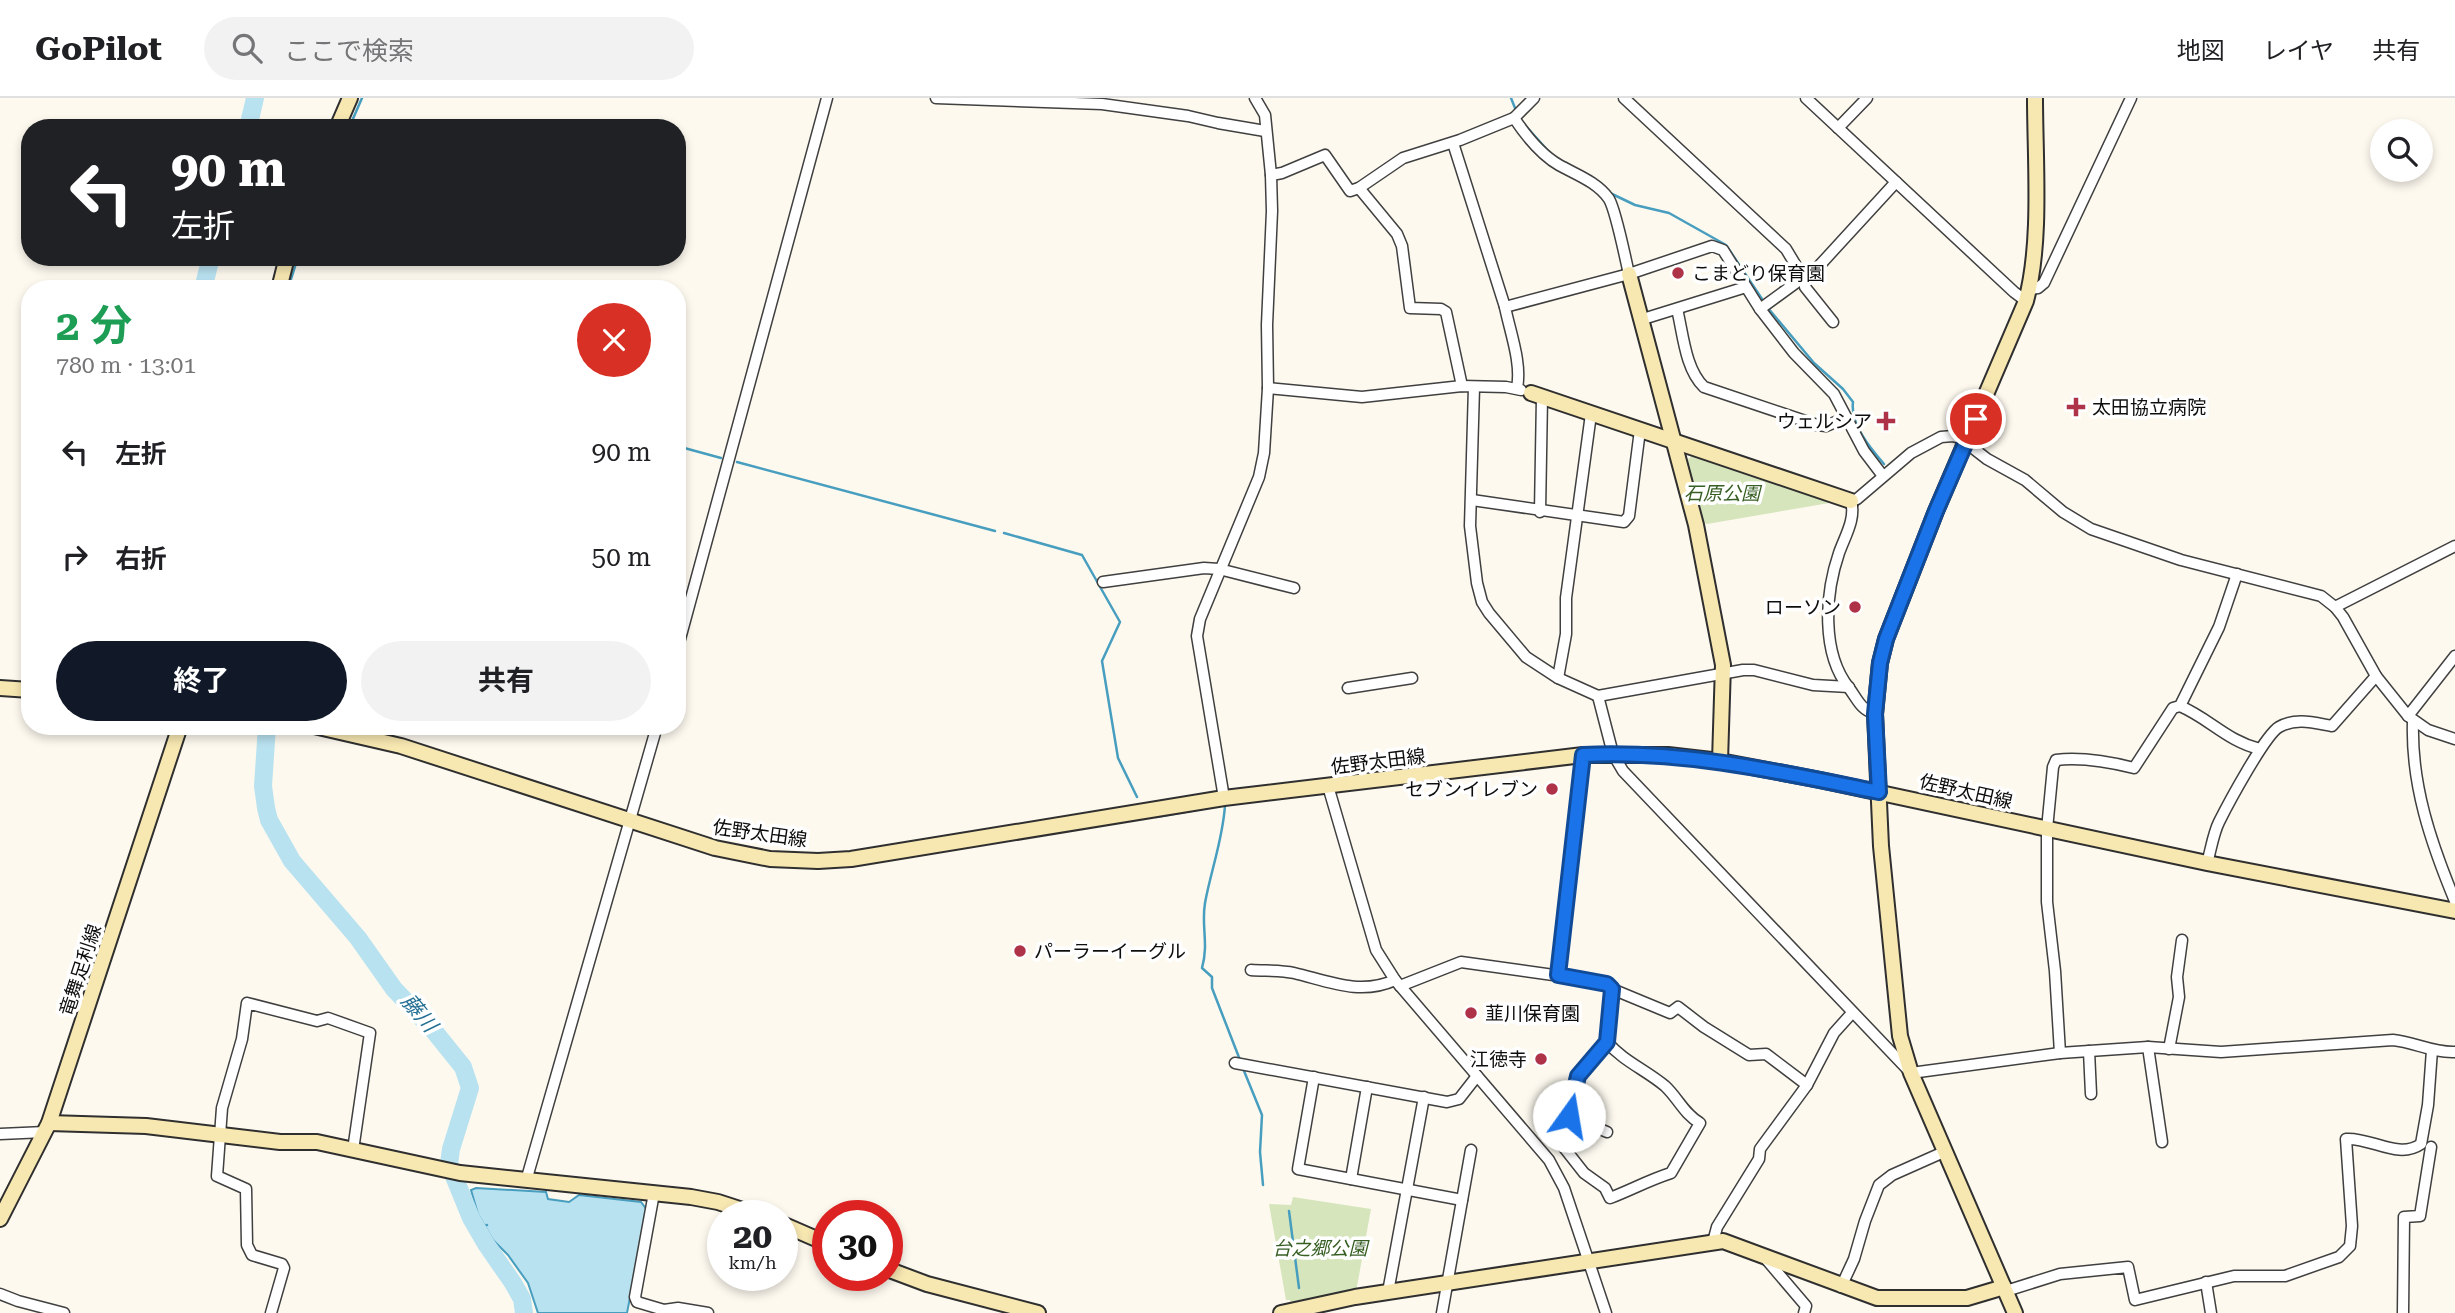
<!DOCTYPE html>
<html lang="ja">
<meta charset="utf-8">
<style>
:root{--surface:#fff;--page:#f2f2f2;--text:#202124;--muted:#757577;--line:#e0e0e0;--accent:#111827}
body{margin:0;font-family:"Roboto Serif","Noto Sans JP",serif;background:var(--page);color:var(--text);height:100vh;display:flex;flex-direction:column;font-size:26px;white-space:nowrap}
*{box-sizing:border-box;margin:0}
p{font-size:23px;color:var(--muted)}
.icon{flex:none;width:38px;height:38px;fill:none;stroke:currentColor;stroke-width:2;stroke-linecap:round;stroke-linejoin:round}
.map{position:relative;flex:1;overflow:hidden}
.sheet{position:absolute;left:21px;top:182px;width:665px;height:455px;display:flex;flex-direction:column;background:var(--surface);border-radius:28px;box-shadow:0 4px 10px #0003}
.sheet>*{flex:none}
.top-card{position:absolute;left:21px;top:21px;width:665px;height:147px;border-radius:28px;box-shadow:0 4px 10px #0003;background:#202124;color:#fff;overflow:hidden}
.tools{position:absolute;left:2370px;top:21px;display:grid;gap:14px}
.tools a{display:grid;place-items:center;width:63px;height:63px;border-radius:50%;background:var(--surface);box-shadow:0 4px 10px #0003;font-size:35px}
.speed{position:absolute;left:707px;top:1102px;display:flex;gap:14px;font-size:35px;font-weight:700;text-align:center}
.speed>*{display:grid;place-content:center;width:91px;height:91px;border-radius:50%;background:var(--surface);box-shadow:0 4px 10px #0003;line-height:1}
.speed small{font-size:18px;font-weight:400}
.speed .limit{border:10px solid #d22;background:#fff;color:#111}
.pin{position:absolute;display:grid;place-items:center;width:60px;height:60px;color:#fff;margin:-30px;border:4px solid #fff;border-radius:50%;box-shadow:0 2px 7px #0007}
.me{position:absolute;width:77px;margin:-38px;rotate:13deg;stroke-linejoin:round;filter:drop-shadow(0 0 5px #0008)}
.turn{display:flex;align-items:center;gap:24px;height:147px;padding:0 35px;font-size:32px}
.turn .icon{width:91px;height:91px;stroke-width:2.5}
.turn b{display:block;font-size:49px;line-height:60px}
.round{display:grid;place-items:center;flex:none;width:74px;height:74px;border-radius:37px;background:var(--page)}
.headline{display:flex;align-items:center;justify-content:space-between;height:119px;padding:0 35px}
h1{font-size:42px;font-weight:700;line-height:52px;color:#1e9e55}
.action{display:flex;gap:14px;margin-top:auto;padding:14px 35px}
.action a{flex:1;height:80px;border-radius:42px;background:var(--accent);color:#fff;font-size:28px;font-weight:700;line-height:80px;text-align:center}
.action a+a{background:var(--page);color:var(--text)}
ul{padding:0;list-style:none}
li{display:flex;align-items:center;gap:21px;height:105px;padding:0 35px}
li div{flex:1}
li b{display:block;font-size:26px}
li em{font-style:normal}
header{display:flex;align-items:center;gap:42px;box-sizing:border-box;height:98px;padding:0 35px;background:var(--surface);border-bottom:2px solid var(--line)}
header strong{font-size:33px}
nav{display:flex;gap:38px;margin-inline-start:auto;font-size:24px}
.search{width:490px;height:63px;background:var(--page);display:flex;align-items:center;gap:18px;box-sizing:border-box;padding:0 24px;border-radius:38px;color:var(--muted);font-size:26px}
.map>svg:first-child{display:block}
.green{fill:#d6e5bc}
.water{fill:#b9e2f0;stroke:#479ebf;stroke-width:2}
.lines{fill:none;stroke-linecap:round;stroke-linejoin:round}
.stream{stroke:#479ebf;stroke-width:2.5}
.river{stroke:#b9e2f0;stroke-width:18}
.street-casing{stroke:#404040;stroke-width:13}
.secondary-casing{stroke:#2f2f2f;stroke-width:18}
.street{stroke:#fff;stroke-width:10}
.secondary{stroke:#f7e7b1;stroke-width:14}
.route-casing{stroke:#114b97;stroke-width:18}
.route{stroke:#1a73e8;stroke-width:12}
.poi-dot{fill:#af3348;stroke:#fff;stroke-width:2.5}
.labels{text-anchor:middle;stroke-width:7;stroke-linejoin:round;paint-order:stroke}
.poi-label{font-size:19px;fill:#0d0d0d;stroke:#fff;text-anchor:start}
.park-label{font-size:19px;font-style:italic;fill:#375f24;stroke:#fff}
.street-label{font-size:19px;fill:#0d0d0d;stroke:#fff}
.water-label{font-size:21px;font-style:italic;fill:#236f93;stroke:#fff}
</style>
<header>
<strong>GoPilot</strong>
<div class="search"><svg class="icon" aria-label="search" viewBox="0 0 24 24"><circle cx="10" cy="10" r="6"/><path d="M15 15l6 6"/></svg>ここで検索</div>
<nav><a>地図</a><a>レイヤ</a><a>共有</a></nav>
</header>
<div class="map">
<svg width="2455" height="1215" viewBox="0 0 2455 1215">
<rect width="100%" height="100%" fill="#fdf9ef"/>
<!-- green -->
<g class="green">
<path d="M1693,357l142,47 -128,22 -6,-3 -15,-60z"/>
<path d="M1293,1099l78,12 -15,83 -65,13 -1,-5h-4l-17,-96 22,1z"/>
</g>
<!-- water -->
<path class="water" d="M476,1090l70,4 2,7 21,3 10,-7 62,7 6,8 -20,103h-89l-10,-30 -20,-28 -15,-15 -15,-26 -7,-24z"/>
<g class="lines">
<!-- stream -->
<g class="stream">
<path d="M1511,0l4,10"/>
<path d="M1524,26l26,29"/>
<path d="M349,30l13,-30"/>
<path d="M1610,95l25,12 34,8 57,32 38,57"/>
<path d="M288,191l10,-32"/>
<path d="M1768,210l46,55 29,26 10,13c-3,22 17,46 31,62"/>
<path d="M677,348l44,12"/>
<path d="M737,364l258,69"/>
<path d="M1004,435l78,22 38,67 -18,39 16,97 19,39"/>
<path d="M1156,719l69,-12c-2,34 -14,65 -20,98 -4,23 4,40 -3,65l10,9v11l28,72"/>
<path d="M1242,968l20,49 -2,37 3,33"/>
<path d="M458,1091l6,1"/>
<path d="M1289,1113l10,77"/>
<path d="M477,1130l10,-3"/>
</g>
<!-- river -->
<g class="river">
<path d="M248,30l7,-30"/>
<path d="M203,191l8,-32"/>
<path d="M267,628l-4,60 3,22 3,12 23,41 66,77 36,51 40,42 29,36 7,21 -19,61 -2,15 22,54 15,26 27,39 9,16 2,14"/>
</g>
<defs>
<g id="street">
<path d="M936,0l166,6 86,12 30,7 47,8"/>
<path d="M1624,0l162,151 18,30 1,8 28,35"/>
<path d="M1806,0l208,194 12,9"/>
<path d="M1514,20c12,18 26,36 45,47 18,10 38,17 50,34 7,12 16,58 20,75"/>
<path d="M1838,30l29,-30"/>
<path d="M1453,45l52,164"/>
<path d="M1271,77l11,-2 43,-18 25,36 9,-3 44,-30 57,-18 54,-22 20,-20"/>
<path d="M1359,90l38,46 5,12 8,62 31,1 5,3 16,74"/>
<path d="M2030,191l8,-1 6,-5 87,-185"/>
<path d="M1677,211c6,24 8,60 27,78l113,38 9,1 19,-8"/>
<path d="M1760,211l59,-43 77,-84"/>
<path d="M1643,221l103,-32"/>
<path d="M1474,289l-4,139 7,57 5,19 7,11 37,44 32,21 40,18 145,-26h11l59,15 36,2"/>
<path d="M1268,290l94,9 100,-11 44,1 15,3"/>
<path d="M1517,290c5,-25 -7,-56 -12,-81l124,-33 83,-28 11,4 37,59 34,44 40,41 30,57 19,25"/>
<path d="M1472,402l152,22 5,-6 11,-86"/>
<path d="M1540,414l2,-115"/>
<path d="M1103,484l101,-14 15,1 75,19"/>
<path d="M2335,509l120,-61"/>
<path d="M677,552l150,-552"/>
<path d="M1558,580l8,-44v-36l25,-184"/>
<path d="M1348,590l64,-10"/>
<path d="M1598,598l15,58 10,17 288,302 149,-20 88,-6 73,5 172,-12c21,2 40,13 62,12"/>
<path d="M2180,608c30,13 47,35 80,43"/>
<path d="M1875,616c-15,-5 -17,-14 -26,-26 -28,-35 -24,-94 -10,-135 6,-17 17,-34 12,-52l6,-2 54,-46 30,-16 12,-1 7,2 27,21 38,21 38,32 28,17 90,31 140,36 14,11 8,10 33,59 32,40 20,14 27,9"/>
<path d="M2408,618l47,-60"/>
<path d="M2413,624c-2,63 18,121 42,179"/>
<path d="M1328,688l48,164 19,30 154,180 15,28 42,125"/>
<path d="M1224,700l-27,-162 3,-17 59,-142 5,-24 4,-65 -1,-63 5,-114 -1,-36 -6,-60 -10,-17"/>
<path d="M2207,765c4,-13 6,-29 12,-41 9,-18 46,-87 60,-95 17,-10 36,-4 53,-1l44,-50"/>
<path d="M1251,872c14,1 30,0 43,3 34,8 66,23 101,7"/>
<path d="M1558,877l25,-220"/>
<path d="M1400,888l61,-24 135,19 11,3 5,5 -5,53 -29,34 -16,69 22,28 21,15 5,10c21,-8 39,-18 61,-25l29,-50c-16,-9 -22,-25 -35,-37 -19,-16 -42,-25 -58,-44"/>
<path d="M1612,891l58,24 8,-6 26,20 45,28 17,-1 41,31"/>
<path d="M2148,949l14,95"/>
<path d="M2169,951l10,-52 -2,-20 5,-37"/>
<path d="M2089,953l2,43"/>
<path d="M2060,955l-5,-82 -8,-69v-73l6,-62 3,-7c25,-3 54,2 78,8l39,-60 7,-2 39,-79 18,-53"/>
<path d="M1235,965l212,39 12,-3 18,-23"/>
<path d="M1314,979l-16,92 164,31"/>
<path d="M1569,1018l38,16"/>
<path d="M0,1036l45,-2"/>
<path d="M1351,1081l16,-92"/>
<path d="M526,1083l131,-455"/>
<path d="M654,1095l-19,104 2,5 27,8 14,-2 30,5"/>
<path d="M1713,1144l4,-15 42,-68 1,-10 47,-64 27,-52 18,-20"/>
<path d="M1766,1161l40,47 -2,7"/>
<path d="M2206,1184l5,31"/>
<path d="M1841,1189l13,-28 11,-38 14,-36 13,-10 54,-24"/>
<path d="M2006,1193l54,-17 68,-7 7,33 99,-24h51l54,-19 11,-11 2,-20 -6,-87c25,-2 52,21 75,5l7,-39 4,-55"/>
<path d="M1388,1194l36,-195"/>
<path d="M0,1196l18,7 46,12"/>
<path d="M271,1215l13,-45 -2,-4 -30,-9 -5,-10 -1,-56 -29,-13 5,-68 20,-69 5,-36 70,18 11,-3 42,15 -17,117"/>
<path d="M1442,1215l29,-163"/>
<path d="M2403,1215l1,-96 16,-1 11,-69"/>
</g>
<g id="secondary">
<path d="M337,30l13,-30"/>
<path d="M1629,176l67,251 27,140 -3,96"/>
<path d="M279,191l8,-32"/>
<path d="M1531,295l320,108"/>
<path d="M0,590l30,2"/>
<path d="M314,628l87,20 314,102 55,11 48,2 33,-2 373,-61 359,-43h85l52,6 100,19 387,83 248,48"/>
<path d="M49,1025l97,3 134,16h37l143,31 231,24 27,5 43,14"/>
<path d="M0,1121l49,-96 131,-397"/>
<path d="M782,1126l46,20"/>
<path d="M887,1171l40,15 111,29"/>
<path d="M1281,1215l74,-16 368,-56 154,57h90l37,-11"/>
<path d="M2015,1215l-104,-240 -11,-37 -19,-190 -6,-132 5,-51 6,-24 50,-128 90,-210c16,-59 9,-141 9,-203"/>
</g>
</defs>
<!-- street casing -->
<use href="#street" class="street-casing"/>
<!-- secondary casing -->
<use href="#secondary" class="secondary-casing"/>
<!-- street -->
<use href="#street" class="street"/>
<!-- secondary -->
<use href="#secondary" class="secondary"/>
</g>
<g class="lines">
<defs>
<path id="route" d="M1569,1018l9,-40 29,-34 5,-53 -5,-5 -49,-9 25,-220c101,-5 198,17 296,37l-4,-78 5,-51 6,-24 50,-128 40,-92"/>
</defs>
<!-- route casing -->
<use href="#route" class="route-casing"/>
<!-- route -->
<use href="#route" class="route"/>
</g>
<!-- markers -->
<g class="poi-dot">
<circle cx="1678" cy="175" r="7"/>
<path d="M2072.5 298.5h7v7h7v7h-7v7h-7v-7h-7v-7h7z"/>
<path d="M1882.5 312.5h7v7h7v7h-7v7h-7v-7h-7v-7h7z"/>
<circle cx="1855" cy="509" r="7"/>
<circle cx="1552" cy="691" r="7"/>
<circle cx="1020" cy="853" r="7"/>
<circle cx="1471" cy="915" r="7"/>
<circle cx="1541" cy="961" r="7"/>
</g>
<g class="labels">
<!-- poi labels -->
<g class="poi-label">
<text x="1692" y="182">こまどり保育園</text>
<text x="2092" y="316">太田協立病院</text>
<text x="1872" y="330" text-anchor="end">ウェルシア</text>
<text x="1841" y="516" text-anchor="end">ローソン</text>
<text x="1538" y="698" text-anchor="end">セブンイレブン</text>
<text x="1034" y="860">パーラーイーグル</text>
<text x="1485" y="922">韮川保育園</text>
<text x="1527" y="968" text-anchor="end">江徳寺</text>
</g>
<!-- park labels -->
<g class="park-label">
<text x="1722" y="402">石原公園</text>
<text x="1320" y="1157">台之郷公園</text>
</g>
<!-- street labels -->
<g class="street-label">
<text transform="translate(1378 663) rotate(-7)" y="7">佐野太田線</text>
<text transform="translate(1966 693) rotate(13)" y="7">佐野太田線</text>
<text transform="translate(760 735) rotate(8)" y="7">佐野太田線</text>
<text transform="translate(80 872) rotate(-72)" y="7">竜舞足利線</text>
</g>
<!-- water labels -->
<g class="water-label">
<text transform="translate(419 915) rotate(50)" y="7">藤川</text>
</g>
</g>
</svg>
<div class="tools">
<a><svg class="icon" aria-label="search" viewBox="0 0 24 24"><circle cx="10" cy="10" r="6"/><path d="M15 15l6 6"/></svg></a>
</div>
<div class="speed"><div>20<small>km/h</small></div><div class="limit">30</div></div>
<div class="pin" style="left:1976px;top:321px;background:#d93025"><svg class="icon" aria-label="arrive" viewBox="0 0 24 24"><path d="M6 21V4h12l-3 4 3 4H6"/></svg></div>
<svg class="me" style="left:1569px;top:1018px" viewBox="-20 -20 40 40"><circle r="19" fill="#fff"/><path d="M0-13L10 11 0 6-10 11z" fill="#1a73e8"/></svg>
<div class="top-card">
<div class="turn"><svg class="icon" aria-label="left" viewBox="0 0 24 24"><path d="M17 20v-9H6M10 6l-5 5 5 5"/></svg><div><b>90 m</b>左折</div></div>
</div>
<section class="sheet">
<div class="headline"><div><h1>2 分</h1><p>780 m · 13:01</p></div><a class="round" style="background:#d93025;color:#fff"><svg class="icon" aria-label="close" viewBox="0 0 24 24"><path d="M6 6l12 12M18 6L6 18"/></svg></a></div>
<ul>
<li><svg class="icon" aria-label="left" viewBox="0 0 24 24"><path d="M17 20v-9H6M10 6l-5 5 5 5"/></svg><div><b>左折</b></div><em>90 m</em></li>
<li><svg class="icon" aria-label="right" viewBox="0 0 24 24"><path d="M7 20v-9h11M14 6l5 5-5 5"/></svg><div><b>右折</b></div><em>50 m</em></li>
</ul>
<div class="action"><a>終了</a><a>共有</a></div>
</section>
</div>
